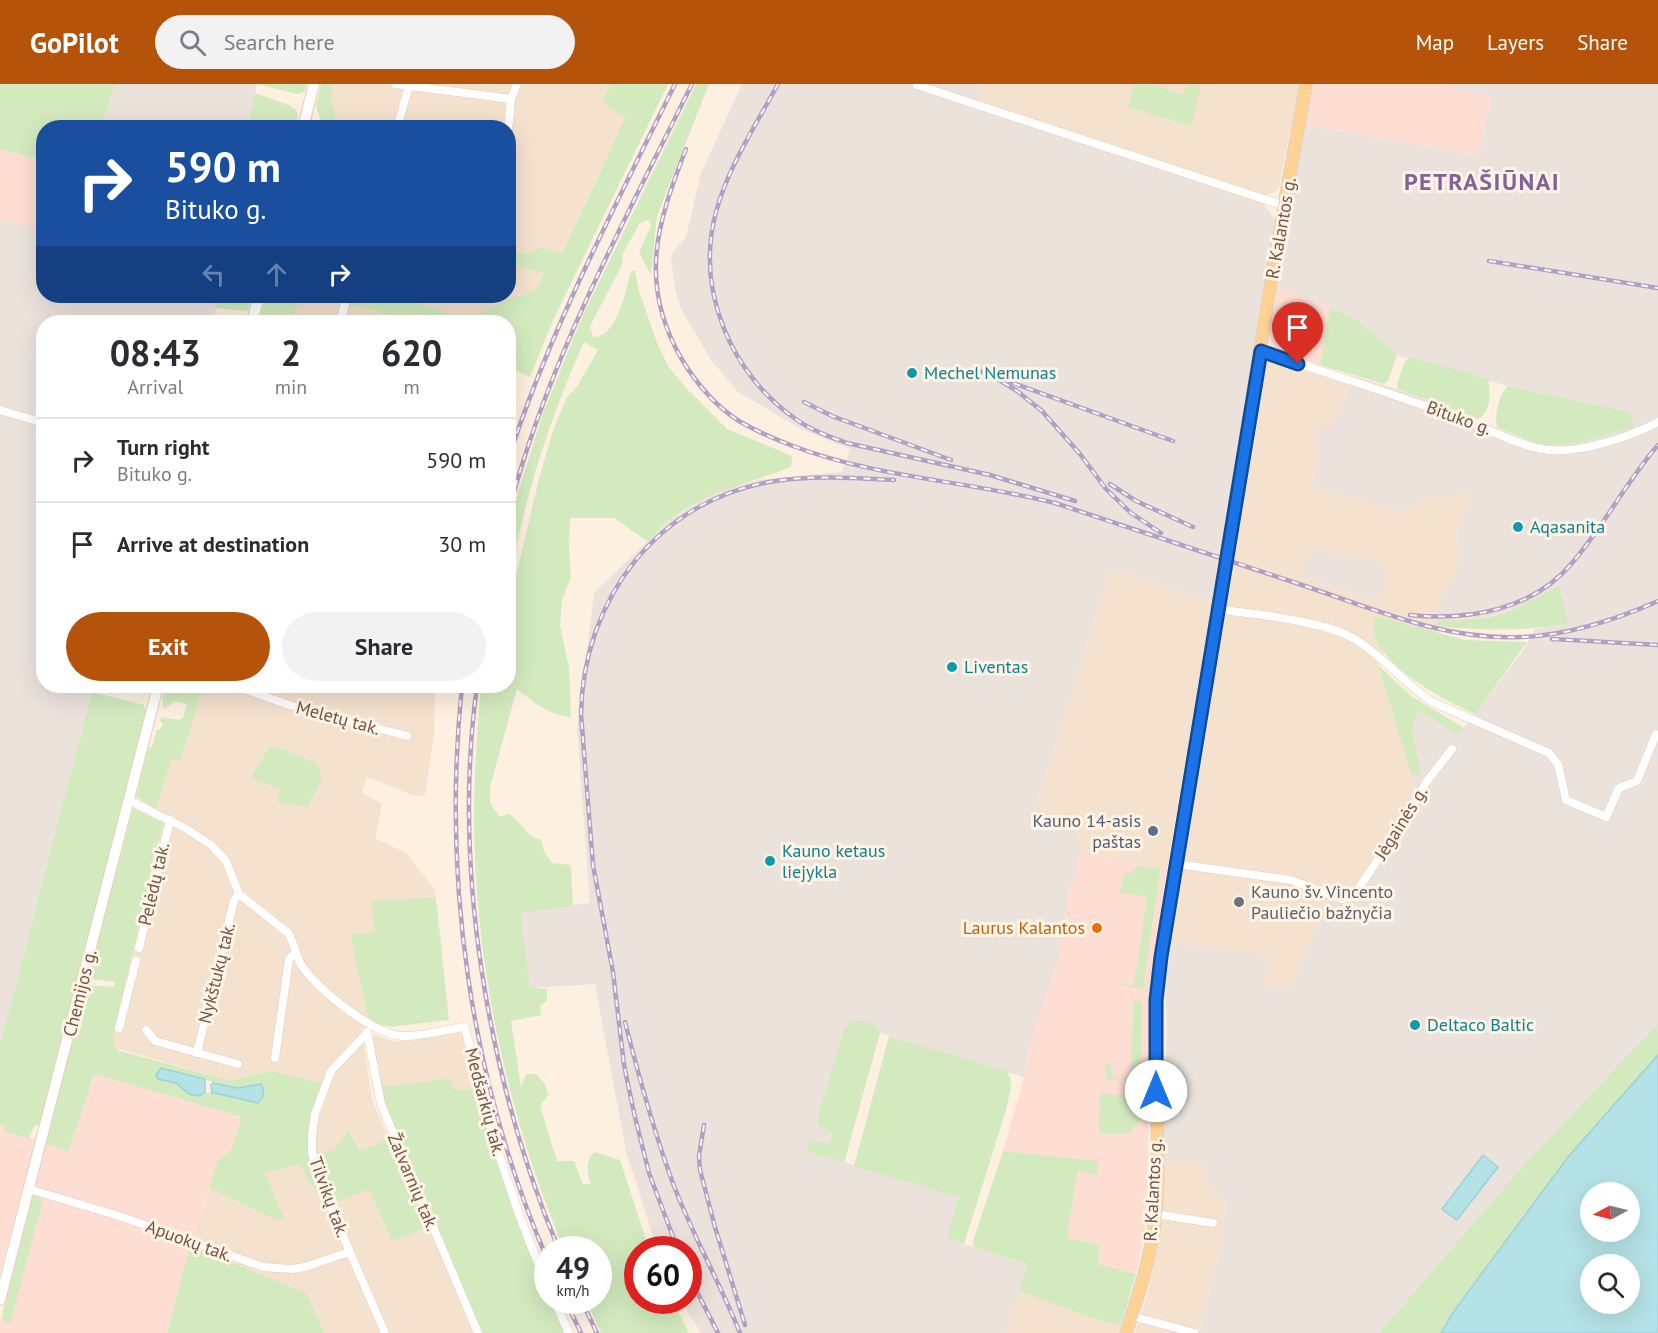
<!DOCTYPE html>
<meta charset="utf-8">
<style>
:root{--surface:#fff;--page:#f2f2f3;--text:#2b2b33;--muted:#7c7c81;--line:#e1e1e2;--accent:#b45309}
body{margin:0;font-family:"PT Sans",sans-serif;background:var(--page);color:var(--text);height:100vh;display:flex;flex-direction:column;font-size:22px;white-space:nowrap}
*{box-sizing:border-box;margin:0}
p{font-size:20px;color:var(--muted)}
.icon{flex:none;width:33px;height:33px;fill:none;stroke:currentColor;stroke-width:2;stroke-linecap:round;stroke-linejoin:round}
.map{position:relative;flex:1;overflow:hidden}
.drawer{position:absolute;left:36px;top:231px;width:480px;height:378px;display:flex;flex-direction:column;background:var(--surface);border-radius:24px;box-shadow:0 6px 24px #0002}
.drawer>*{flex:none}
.guide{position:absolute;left:36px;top:36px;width:480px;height:183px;border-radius:24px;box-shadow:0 6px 24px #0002;background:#1a4fa0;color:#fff;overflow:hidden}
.needle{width:39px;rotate:263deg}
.tools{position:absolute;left:1580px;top:1098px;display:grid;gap:12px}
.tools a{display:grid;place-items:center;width:60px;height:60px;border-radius:50%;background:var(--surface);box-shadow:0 6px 24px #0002;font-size:30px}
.speed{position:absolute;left:534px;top:1152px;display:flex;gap:12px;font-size:30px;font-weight:700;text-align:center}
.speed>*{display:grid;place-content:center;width:78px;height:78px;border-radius:50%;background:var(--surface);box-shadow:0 6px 24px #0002;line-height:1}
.speed small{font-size:15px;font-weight:400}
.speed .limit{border:9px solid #d22;background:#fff;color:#111}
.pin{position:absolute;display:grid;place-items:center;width:51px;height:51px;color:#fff;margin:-62px -26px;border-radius:50% 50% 50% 0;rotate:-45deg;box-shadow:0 0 6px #0007}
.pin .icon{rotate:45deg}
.me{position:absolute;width:66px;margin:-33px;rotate:0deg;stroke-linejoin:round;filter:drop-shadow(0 0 4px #0008)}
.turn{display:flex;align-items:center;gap:21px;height:126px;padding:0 30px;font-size:27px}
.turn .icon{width:78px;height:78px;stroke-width:2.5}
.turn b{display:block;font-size:42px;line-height:51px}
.lanes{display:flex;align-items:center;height:57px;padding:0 30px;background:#0003;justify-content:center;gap:30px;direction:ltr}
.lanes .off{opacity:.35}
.eta{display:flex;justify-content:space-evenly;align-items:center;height:102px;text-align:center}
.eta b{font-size:36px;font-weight:700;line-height:42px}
.action{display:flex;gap:12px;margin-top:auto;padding:12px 30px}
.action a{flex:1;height:69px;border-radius:36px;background:var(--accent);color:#fff;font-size:24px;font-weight:700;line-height:69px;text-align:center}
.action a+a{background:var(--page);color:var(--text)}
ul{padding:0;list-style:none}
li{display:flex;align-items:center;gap:18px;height:84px;padding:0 30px;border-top:2px solid var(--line)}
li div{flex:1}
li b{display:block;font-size:22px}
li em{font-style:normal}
header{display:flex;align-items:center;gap:36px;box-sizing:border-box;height:84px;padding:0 30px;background:var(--accent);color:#fff}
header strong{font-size:28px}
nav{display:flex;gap:33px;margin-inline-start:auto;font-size:21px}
.search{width:420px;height:54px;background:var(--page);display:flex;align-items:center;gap:15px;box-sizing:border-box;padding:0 21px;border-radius:33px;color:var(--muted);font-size:22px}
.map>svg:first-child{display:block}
.residential{fill:#f4e1ce;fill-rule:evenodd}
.commercial{fill:#feddd3}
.industrial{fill:#ebe2dc}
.green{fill:#d3eabe;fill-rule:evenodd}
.water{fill:#b4e2e6;stroke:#9ad3d8;stroke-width:1.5;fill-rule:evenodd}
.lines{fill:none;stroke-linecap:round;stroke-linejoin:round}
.street-casing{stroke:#e3cdbf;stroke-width:9}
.secondary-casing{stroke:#e8cdbb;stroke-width:12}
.primary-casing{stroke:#dbd3cf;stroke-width:14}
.street{stroke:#fff;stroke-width:8}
.secondary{stroke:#fff;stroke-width:10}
.primary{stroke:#fed195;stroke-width:12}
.rail-casing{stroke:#b19fc5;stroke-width:4.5}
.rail{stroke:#fff4e6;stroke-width:2;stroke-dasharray:7;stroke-linecap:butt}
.route-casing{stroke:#114b97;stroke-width:15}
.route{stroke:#1a73e8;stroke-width:10}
.culture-dot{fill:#0f9aa8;stroke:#fff4e6;stroke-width:2}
.service-dot{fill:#5c6f8a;stroke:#fff4e6;stroke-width:2}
.worship-dot{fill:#6b7280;stroke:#fff4e6;stroke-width:2}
.food-dot{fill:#e8710a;stroke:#fff4e6;stroke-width:2}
.labels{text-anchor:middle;stroke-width:6;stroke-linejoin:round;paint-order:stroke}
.street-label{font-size:18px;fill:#745447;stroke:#fff4e6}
.culture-label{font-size:18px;fill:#0d838f;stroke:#fff4e6;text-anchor:start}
.service-label{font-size:18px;fill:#4e5e75;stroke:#fff4e6;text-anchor:end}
.worship-label{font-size:18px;fill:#5b616d;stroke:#fff4e6;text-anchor:start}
.food-label{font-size:18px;fill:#c56008;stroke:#fff4e6;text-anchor:end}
.district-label{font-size:24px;font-weight:bold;letter-spacing:1.5px;fill:#826298;stroke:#fff4e6}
</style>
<header>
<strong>GoPilot</strong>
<div class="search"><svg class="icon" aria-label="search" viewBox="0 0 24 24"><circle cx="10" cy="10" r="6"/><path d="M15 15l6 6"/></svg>Search here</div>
<nav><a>Map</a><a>Layers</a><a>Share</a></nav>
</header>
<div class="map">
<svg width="1658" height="1249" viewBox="0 0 1658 1249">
<rect width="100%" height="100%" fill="#fdf0e0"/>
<!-- residential -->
<g class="residential">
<path d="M333,0h310l-44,89 -37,81 -20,-7 -14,7 -19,-3 -1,-123 -174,-1 2,-10 -5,-17z"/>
<path d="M982,0h317l-20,103 -5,6 -7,1 -2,13 -290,-105z"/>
<path d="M509,180l35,9 -10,19 -24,6 -44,22 -67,-24h109z"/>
<path d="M299,212h48l-2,8 31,7 15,6 20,5h-118z"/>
<path d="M1273,277l77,24 -17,40 -12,1 -7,20 7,3 -10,37 86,25 35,-14 41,-6 -17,39 5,33 -25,47 2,24 -62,-18 2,26 6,12 -6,11 33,109 4,22 -60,111 -25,-6 -40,88 -26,-4 4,-28 -77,-11 -19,-6 95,-577zM1316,463l41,14 1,-4 20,45 -78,-26 7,-22 6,1z"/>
<path d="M1110,486l50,13 32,14 20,4 -45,268 -27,-3 -18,-6 -43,-5 2,-13 -3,-6 -38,-16 -5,-9z"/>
<path d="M203,602h232l-1,50 -9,59 -10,1 -48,-19 -5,16 20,11 -7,34 31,15 29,37 1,8 -64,3 3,31 -25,3 19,87 -7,11 10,67 17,39 -29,12 -10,-21 -17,21 -21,1 -42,-81 -39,10 -116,-33 -2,-12 50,-212 -9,-7 17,-57h10z"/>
<path d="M458,949l4,1 13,55 -22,2 -3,-13 -57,8 -14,-1 -7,-48 3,-2 19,7z"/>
<path d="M1165,1077l38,2 2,16 20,23 -3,39 -23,89 8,3h-72l14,-44 12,-55z"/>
<path d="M299,1080l21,35 6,-2 3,7 40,-16 23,53 37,-14 46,106h-150l-19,-40 -116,-48 19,-57 70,33 4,-3 -18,-45z"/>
<path d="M1019,1207l81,30 21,4 -3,8h-113z"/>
</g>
<!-- commercial -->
<g class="commercial">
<path d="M1313,0h125l53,13 -10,52 -5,6 -171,-30z"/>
<path d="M0,66l43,10v27l-8,41 -35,-9z"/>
<path d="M1278,203l52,21 -10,57 -46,-14 -4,-4 -1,-4z"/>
<path d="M1079,771l43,5 18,6 27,3 -17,119 -2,114 -16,-6 -32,-2 30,39 12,-16 7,-1 -2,105 -11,53 -38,-10 1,-19 -32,-7 11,-67 20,-10 -95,-10 21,-74 5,-32 30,-88 10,-72h6z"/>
<path d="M94,990l149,43 -12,34 -13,8 -28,86 -23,88h-167v-10l46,-179 23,6z"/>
<path d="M0,1041l5,1 -1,5 32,8 -36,134z"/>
</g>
<!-- industrial -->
<g class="industrial">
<path d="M115,0h142l-10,43 -146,1z"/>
<path d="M742,0h240l-6,18 289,105 5,5 4,8 -62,381 -20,-4 -32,-14 -50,-13 -75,241 5,9 35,13 6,9 -6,44 -6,-1 -10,72 -30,88 -5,32 -144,-44 -2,-6 -56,101 11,4 -5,12 -19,-1 -2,8 152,46 -11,40 16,7 64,20 -23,69h-304l-20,-32 7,-1v-50l-31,-1 -31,-98 -31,-167 -65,4 -9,-76 69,-9 -13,-174 17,-136 77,-74 31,-20 35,-14 22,-5 83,-8 8,-23 -49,-20 -63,-37 -27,-32 -30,-51 -6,-20 -4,-34 15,-18 15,-64z"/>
<path d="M1438,0h220v939l-137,145 -142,165h-172l-8,-2 23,-90 3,-39 -20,-23 -2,-16 -38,-2 -2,-92 3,-12 1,-29 -2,-40 7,-48 19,6 77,10 -3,29 25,4 40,-89 25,6 60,-110 -4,-22 10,-1 -10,-44 6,-18 38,22h5l62,-81 13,-23 32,-5 -8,-39 -34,20 -29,10 -18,3 -41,2 -1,-10 25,-47 -5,-33 17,-38 -41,5 -35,14 -86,-25 10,-37 -7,-2 7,-22h12l21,-49 43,13 49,18 93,38 90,-33 -121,-26 -111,-31 -42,-37 -77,-31 27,-162 170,30 6,-6 10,-52z"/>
<path d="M43,103l1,109h174l-5,26h-169v364h50l-94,360v-827l35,8z"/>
<path d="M1316,463l41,14 2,-4 26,8 1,17 -7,20 -79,-26 7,-23 6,2z"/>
</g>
<!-- green -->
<g class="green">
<path d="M0,0h115l-14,43 -57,1 -1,32 -43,-10z"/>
<path d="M257,0h50l-3,8 -7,2z"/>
<path d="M321,0h12l-2,16 5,17 -2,10h-11l-7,-21z"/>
<path d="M611,0h57l-113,232 -25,61 -21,-10 -1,-45h-97l-20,-5 -15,-6 -32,-7 3,-8h52l67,24 44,-22 24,-6 10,-19 -35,-9v-13l19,3 14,-7 20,7 63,-136 -23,-16z"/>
<path d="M696,0h13l-52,132 -6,59 -12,-22 12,-28 -3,-5 -8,3 -17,30 -1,12 -32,61 3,11c25,0 32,-46 38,-66h4l4,20 18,52 11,23 17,21 42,42 65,27 -1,11c-40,16 -85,24 -120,52 -9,6 -16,16 -23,23l-34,-24h-44l-1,32 2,27 -9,23 -2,26 9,41 2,50c-24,-2 -36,-14 -54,-28l-27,98v16l10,14 9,-3c15,9 13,20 32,26l4,13 7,10 19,2 2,41 -52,7 9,74 17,2v12l-7,5 1,9 -30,6 10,66 5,-13h10l9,10 3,11 -8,11 17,55h17l9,23h8c-4,-12 -6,-22 3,-32l26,8 29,89 -11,1v50l35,1 16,32h-88l-15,-32 12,-1v-50l-34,-1c-56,-131 -89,-284 -90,-428 0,-45 3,-90 7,-135h27l1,-81 31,-130 14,-47 12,-29 12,-14 20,-35 -14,-8c-36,80 -59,154 -75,241v-60l34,-110 40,-98z"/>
<path d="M1135,0h17l31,12 5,-12 13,1 -10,41 -63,-19z"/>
<path d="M255,9l34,12 7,5 2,5 -3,12h-48z"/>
<path d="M218,212h33l-2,13 -4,2 -30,-3z"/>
<path d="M266,212h33l-6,26h-14l-19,-5z"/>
<path d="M1330,224l25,10 42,37 -9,26 -4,3 -64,-19z"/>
<path d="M1411,273l77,22c3,15 3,30 -9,40l-81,-30 -1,-5 8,-23z"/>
<path d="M1508,302l121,26 5,15 -56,16 -25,2h-14l-42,-18c-3,-14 2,-32 11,-41z"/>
<path d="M1559,501l9,39c-44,7 -87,7 -131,2v-6c19,-1 38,0 57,-4 24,-6 44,-19 65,-31z"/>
<path d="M1376,532l89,24 62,2 -52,72c-29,-13 -98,-49 -101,-84 -1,-5 1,-10 2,-14z"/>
<path d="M1378,581l33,31 53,32 -4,5h-5l-38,-22 -5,18 9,45h-10z"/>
<path d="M165,602h38l-22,74h-10l-15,49 -20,-12 12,-49 4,-1 5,-18 3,1 3,-7 -3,-1 1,-5 18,3 4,-2 4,-14 -12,-3 -11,8 -2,-9z"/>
<path d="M92,608l52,13 2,6 -106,412 -6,4 -5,11 -25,-7 1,-5 -5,-1v-79z"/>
<path d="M269,663l15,3 33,13 5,16 -14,27 -31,-4 4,-13 -30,-11z"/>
<path d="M133,724l30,15 -50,213 2,12 5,3 111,30 39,-10 56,13 -7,21 -7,47 21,-1 16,-21 11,21 29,-12 40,88 -37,14 -23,-52 -40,16 -3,-8 -6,2 -21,-35 -34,9 19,45 -5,3 -70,-33 9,-29 13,-8 11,-34 -148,-43 -25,77 -23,-7 40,-159 28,2 1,-5 -24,-3 -2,-3zM198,993l32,11 31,-4 -28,12 -28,-4 -2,3 -27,-12z"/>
<path d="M1140,782l19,2 1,2 -17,119 -28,-5 19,1 13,-88 -27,-4 3,-17z"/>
<path d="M431,814h5l13,122 -60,7 -20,-5 -19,-87 25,-3 -4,-31z"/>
<path d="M1133,916l9,2 -2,78 -34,-1 -1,-15h6l1,14h19z"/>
<path d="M859,937l9,1 10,5 2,6 -36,130 -37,-12 2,-8 3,-2 16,3 5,-11 -14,-7 -2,-7 28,-91 8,-6z"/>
<path d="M1658,939v217l-29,-48 -61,-35 -114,154 -13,22h-62l142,-165z"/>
<path d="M889,952l117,35 4,6 1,10 -5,23 -42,134 -17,-7 12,-40 -105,-31z"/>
<path d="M450,994l3,12 22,-1c20,71 42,139 72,205l1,6 2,1 15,32h-83l-91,-203 -12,-45 14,1z"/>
<path d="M1100,1009l32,3 10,4v17l-12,16h-31z"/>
<path d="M1003,1067l95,10 -1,15 -19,-5 -11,67 33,7 -2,19 38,10 -15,51 -21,-4 -81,-30 9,-27 -54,-17 -1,-6z"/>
<path d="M38,1110l2,1 2,7 -31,120 -5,1 -4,-7 30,-118z"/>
<path d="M190,1161l116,48 19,40h-158z"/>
</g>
<!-- water -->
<g class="water">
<path d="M1658,971v278h-217l13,-22 114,-154zM1629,1108v40h-39v-40zM1629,1180v40h-39v-40z"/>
<path d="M161,984l44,11v13l-5,4 -11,-2 -13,-11 -18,-4 -2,-4z"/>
<path d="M213,999l24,5 24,-4c4,6 3,15 -3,19 -16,-3 -30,-8 -46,-10l-1,-8z"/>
<path d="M1483,1071l15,12 -41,53 -15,-11z"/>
</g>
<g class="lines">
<defs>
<g id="street">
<path d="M395,0l116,15"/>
<path d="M917,1l368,121"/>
<path d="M397,44l12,-42"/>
<path d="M508,47l3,-32 6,-15"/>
<path d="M340,238l7,-26"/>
<path d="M1261,267c66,22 133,43 198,67 27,9 63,30 90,32 32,3 81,-13 109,-28"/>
<path d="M0,326l44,13"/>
<path d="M1218,525c39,6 102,11 135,29 29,17 51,45 79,64l117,51 9,11 8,36 40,17 13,-29 18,-7 19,-47 2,1"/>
<path d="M236,602l56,20 115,30"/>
<path d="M128,716l57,28 26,17 15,16 13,33 49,39c7,10 7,23 14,33 17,24 70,68 100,70 21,1 42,-7 63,-9 20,89 46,175 83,259"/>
<path d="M1176,780l115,16 50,19 12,-2 55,-83 19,-33 25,-32"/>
<path d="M139,864l31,-128"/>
<path d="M119,944l17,-67"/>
<path d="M146,946l9,11 83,23"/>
<path d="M367,948l14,72 97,229"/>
<path d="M366,950l-35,37 -16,43 -3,21v17l4,19 10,26 59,136"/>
<path d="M197,969l37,-153 5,-6"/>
<path d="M275,974l14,-99 6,-6"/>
<path d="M29,1105l93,28 141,50 28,2 14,-2 44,-15"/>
<path d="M1155,1130l58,9"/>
<path d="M554,1216l15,33"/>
<path d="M1132,1232l63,17"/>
</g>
<g id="secondary">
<path d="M303,44l11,-44"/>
<path d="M252,238l7,-26"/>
<path d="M0,1216l158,-614"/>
</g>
<path id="primary" d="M1126,1249c13,-39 26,-79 30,-120 6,-85 -6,-171 5,-256l115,-705 30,-168"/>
</defs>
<!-- street casing -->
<use href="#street" class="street-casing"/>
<!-- secondary casing -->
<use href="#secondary" class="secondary-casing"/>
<!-- primary casing -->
<use href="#primary" class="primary-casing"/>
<!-- street -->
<use href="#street" class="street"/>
<!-- secondary -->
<use href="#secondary" class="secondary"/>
<!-- primary -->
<use href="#primary" class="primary"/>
<defs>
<g id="rail">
<path d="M778,0c-22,41 -50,83 -62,128 -21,78 15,163 81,208 16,11 33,17 50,23l143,32 85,26"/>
<path d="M686,65c-29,75 -48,133 -5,209 15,25 33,47 58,63 17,10 35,18 54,25 84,32 175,35 262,57 82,28 165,54 247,82 72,24 143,56 220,52 48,-2 93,-17 136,-36"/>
<path d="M1489,177l169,27"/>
<path d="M974,285l199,72"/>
<path d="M991,291l26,16 25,20 38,43 26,35 25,24 30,20"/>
<path d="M804,318l28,14 119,44"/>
<path d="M508,376c42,-131 107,-253 167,-376"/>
<path d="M1110,400l26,17 57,26"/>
<path d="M508,430c39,-152 115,-290 184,-430"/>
<path d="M1410,531c58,6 123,-5 162,-52 32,-37 54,-81 86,-118"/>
<path d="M1552,555l106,6"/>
<path d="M462,602c-20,193 8,395 86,575"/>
<path d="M477,602c-25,183 11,394 82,564"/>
<path d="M625,938c14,55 29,111 49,164 19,50 46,97 66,147"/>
<path d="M704,1041l-5,31 1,14 15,57 30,98"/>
<path d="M678,1166l-29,-77 -15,-60 -10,-48 -11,-93 -20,-107 -12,-151c2,-115 77,-215 194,-233 38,-6 80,-3 119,-1"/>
<path d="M688,1190l30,59"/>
<path d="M565,1216l16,33"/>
<path d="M581,1216l16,33"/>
</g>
</defs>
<!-- rail casing -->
<use href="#rail" class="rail-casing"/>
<!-- rail -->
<use href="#rail" class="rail"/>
</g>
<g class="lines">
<defs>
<path id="route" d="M1156,1007v-91l5,-43 100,-606 37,13"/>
</defs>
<!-- route casing -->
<use href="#route" class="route-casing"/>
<!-- route -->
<use href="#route" class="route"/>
</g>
<!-- markers -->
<g class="culture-dot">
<circle cx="912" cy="289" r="6"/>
<circle cx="1518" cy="443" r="6"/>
<circle cx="952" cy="583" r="6"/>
<circle cx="770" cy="777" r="6"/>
<circle cx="1415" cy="941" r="6"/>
</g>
<circle class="service-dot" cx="1153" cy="747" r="6"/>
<circle class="worship-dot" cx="1239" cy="818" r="6"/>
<circle class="food-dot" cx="1097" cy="844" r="6"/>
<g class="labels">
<!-- street labels -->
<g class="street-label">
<text transform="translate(1281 144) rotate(-80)" y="6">R. Kalantos g.</text>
<text transform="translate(1459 334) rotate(20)" y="6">Bituko g.</text>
<text transform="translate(338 634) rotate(15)" y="6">Meletų tak.</text>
<text transform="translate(1401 739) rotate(-58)" y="6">Jėgainės g.</text>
<text transform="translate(154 800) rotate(-77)" y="6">Pelėdų tak.</text>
<text transform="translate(217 889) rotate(-76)" y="6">Nykštukų tak.</text>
<text transform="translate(80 909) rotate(-76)" y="6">Chemijos g.</text>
<text transform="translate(485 1018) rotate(75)" y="6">Medšarkių tak.</text>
<text transform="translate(413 1098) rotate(67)" y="6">Žalvarnių tak.</text>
<text transform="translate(1153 1106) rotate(-87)" y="6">R. Kalantos g.</text>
<text transform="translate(329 1113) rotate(70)" y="6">Tilvikų tak.</text>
<text transform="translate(189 1157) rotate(20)" y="6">Apuokų tak.</text>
</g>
<!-- culture labels -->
<g class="culture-label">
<text x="924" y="295">Mechel Nemunas</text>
<text x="1530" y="449">Aqasanita</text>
<text x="964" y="589">Liventas</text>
<text x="782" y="773">Kauno ketaus<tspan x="782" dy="21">liejykla</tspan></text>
<text x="1427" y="947">Deltaco Baltic</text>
</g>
<!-- service labels -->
<g class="service-label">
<text x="1141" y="743">Kauno 14-asis<tspan x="1141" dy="21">paštas</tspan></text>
</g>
<!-- worship labels -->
<g class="worship-label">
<text x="1251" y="814">Kauno šv. Vincento<tspan x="1251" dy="21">Pauliečio bažnyčia</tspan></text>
</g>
<!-- food labels -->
<g class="food-label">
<text x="1085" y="850">Laurus Kalantos</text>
</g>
<!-- district labels -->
<g class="district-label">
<text x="1482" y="106">PETRAŠIŪNAI</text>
</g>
</g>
</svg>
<div class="tools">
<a><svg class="needle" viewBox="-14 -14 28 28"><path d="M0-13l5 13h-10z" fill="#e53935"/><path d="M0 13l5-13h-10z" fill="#7c7c81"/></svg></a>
<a><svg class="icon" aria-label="search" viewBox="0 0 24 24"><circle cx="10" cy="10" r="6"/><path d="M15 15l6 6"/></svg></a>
</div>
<div class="speed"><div>49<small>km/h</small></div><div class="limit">60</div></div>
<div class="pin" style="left:1298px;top:280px;background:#d93025"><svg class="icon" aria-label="arrive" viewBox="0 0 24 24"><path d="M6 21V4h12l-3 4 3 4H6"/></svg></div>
<svg class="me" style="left:1156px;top:1007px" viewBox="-20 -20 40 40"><circle r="19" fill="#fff"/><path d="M0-13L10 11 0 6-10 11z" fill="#1a73e8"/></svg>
<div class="guide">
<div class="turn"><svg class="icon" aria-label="right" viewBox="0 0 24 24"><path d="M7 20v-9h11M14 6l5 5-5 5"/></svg><div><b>590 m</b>Bituko g.</div></div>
<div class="lanes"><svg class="icon off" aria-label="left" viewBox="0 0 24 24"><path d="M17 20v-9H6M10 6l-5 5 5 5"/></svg><svg class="icon off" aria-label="ahead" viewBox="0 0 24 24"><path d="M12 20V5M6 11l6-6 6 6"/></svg><svg class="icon" aria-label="right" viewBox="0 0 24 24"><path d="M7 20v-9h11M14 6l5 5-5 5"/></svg></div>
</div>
<section class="drawer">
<div class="eta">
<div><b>08:43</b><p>Arrival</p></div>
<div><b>2</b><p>min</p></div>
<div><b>620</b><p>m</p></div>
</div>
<ul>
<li><svg class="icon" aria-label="right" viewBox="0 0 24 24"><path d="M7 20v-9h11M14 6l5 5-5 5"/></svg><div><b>Turn right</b><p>Bituko g.</p></div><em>590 m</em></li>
<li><svg class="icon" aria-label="arrive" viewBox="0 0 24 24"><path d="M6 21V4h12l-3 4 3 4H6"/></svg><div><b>Arrive at destination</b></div><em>30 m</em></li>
</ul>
<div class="action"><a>Exit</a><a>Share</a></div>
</section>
</div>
